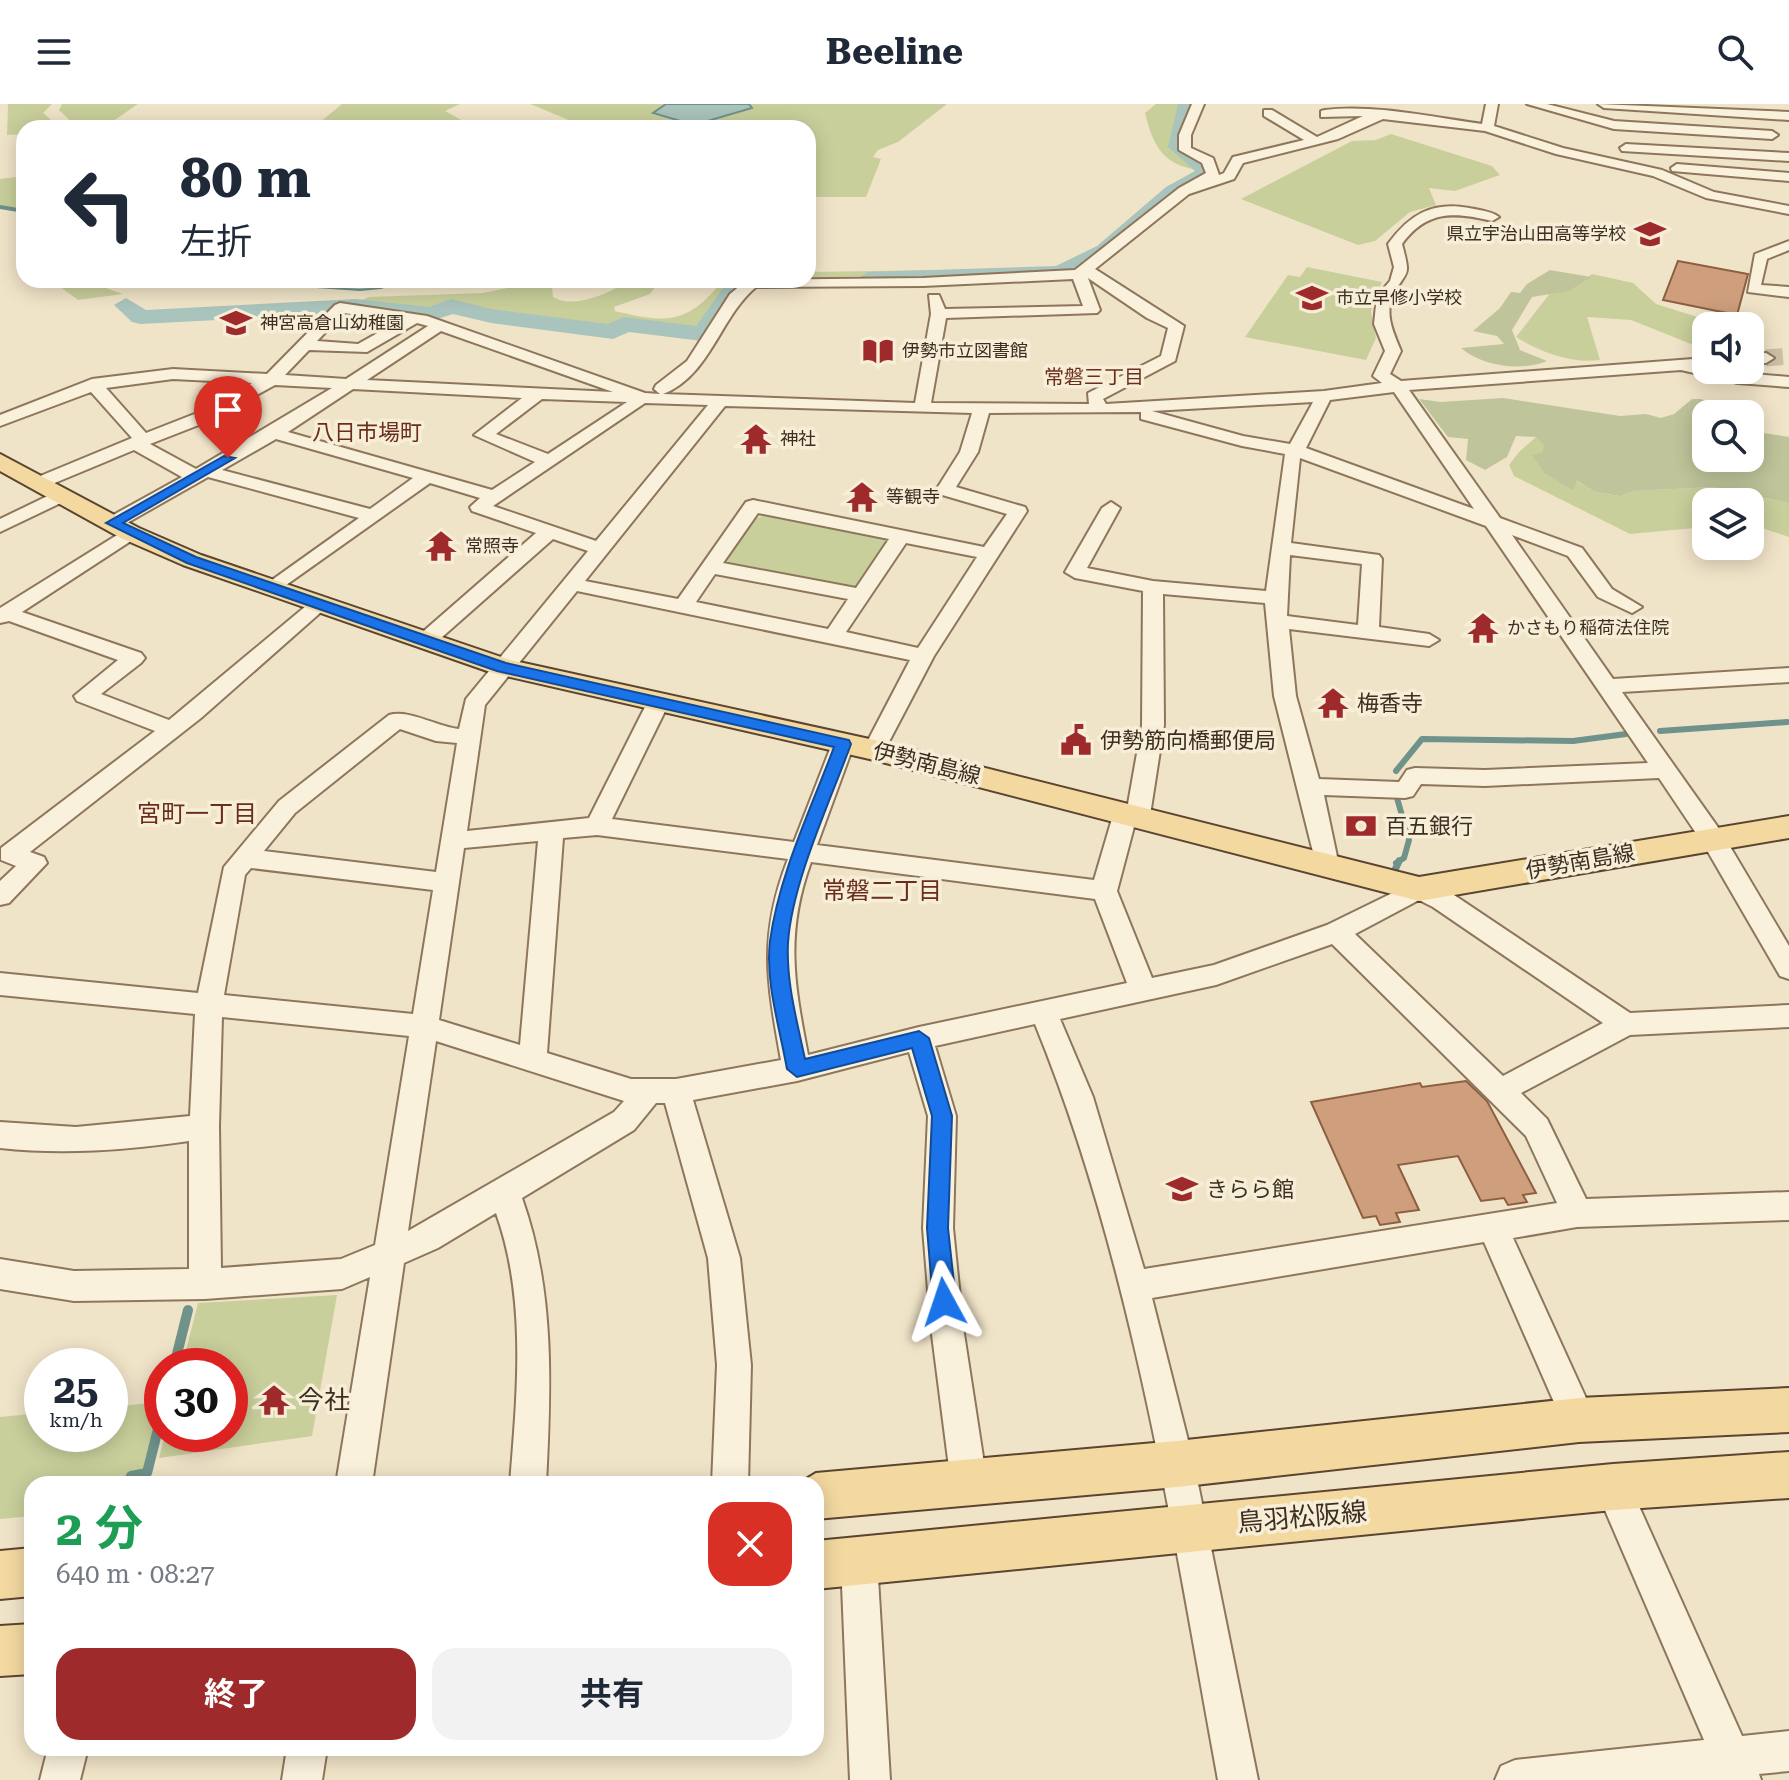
<!DOCTYPE html>
<html lang="ja">
<meta charset="utf-8">
<style>
:root{--surface:#fff;--page:#f2f2f3;--text:#1f2937;--muted:#747a83;--accent:#9e2a2b}
body{margin:0;font-family:"Roboto Serif","Noto Sans JP",serif;background:var(--page);color:var(--text);height:100vh;display:flex;flex-direction:column;font-size:30px;white-space:nowrap}
*{box-sizing:border-box;margin:0}
p{font-size:26px;color:var(--muted)}
.icon{flex:none;width:44px;height:44px;fill:none;stroke:currentColor;stroke-width:2;stroke-linecap:round;stroke-linejoin:round}
.map{position:relative;flex:1;overflow:hidden}
.sheet{position:absolute;left:24px;top:1372px;width:800px;height:280px;display:flex;flex-direction:column;background:var(--surface);border-radius:24px;box-shadow:0 4px 20px #0003}
.sheet>*{flex:none}
.banner{position:absolute;left:16px;top:16px;width:800px;height:168px;border-radius:24px;box-shadow:0 4px 20px #0003;background:#fff;color:var(--text);overflow:hidden}
.buttons{position:absolute;left:1692px;top:208px;display:grid;gap:16px}
.buttons a{display:grid;place-items:center;width:72px;height:72px;border-radius:16px;background:var(--surface);box-shadow:0 4px 20px #0003;font-size:40px}
.speed{position:absolute;left:24px;top:1244px;display:flex;gap:16px;font-size:40px;font-weight:700;text-align:center}
.speed>*{display:grid;place-content:center;width:104px;height:104px;border-radius:50%;background:var(--surface);box-shadow:0 4px 20px #0003;line-height:1}
.speed small{font-size:20px;font-weight:400}
.speed .limit{border:12px solid #d22;background:#fff;color:#111}
.pin{position:absolute;display:grid;place-items:center;width:68px;height:68px;color:#fff;margin:-82px -34px;border-radius:50% 50% 50% 0;rotate:-45deg;box-shadow:0 0 8px #0007}
.pin .icon{rotate:45deg}
.me{position:absolute;width:88px;margin:-44px;rotate:355deg;stroke-linejoin:round;filter:drop-shadow(0 0 6px #0008)}
.turn{display:flex;align-items:center;gap:28px;height:168px;padding:0 32px;font-size:36px}
.turn .icon{width:104px;height:104px;stroke-width:2.5}
.turn b{display:block;font-size:56px;line-height:68px}
.round{display:grid;place-items:center;flex:none;width:84px;height:84px;border-radius:24px;background:var(--page)}
.head{display:flex;align-items:center;justify-content:space-between;height:136px;padding:0 32px}
h1{font-size:48px;font-weight:700;line-height:60px;color:#1e9e55}
.cta{display:flex;gap:16px;margin-top:auto;padding:16px 32px}
.cta a{flex:1;height:92px;border-radius:24px;background:var(--accent);color:#fff;font-size:32px;font-weight:700;line-height:92px;text-align:center}
.cta a+a{background:var(--page);color:var(--text)}
header{display:flex;justify-content:space-between;align-items:center;height:104px;padding:0 32px;background:var(--surface);font-size:36px;font-weight:700}
.map>svg:first-child{display:block}
.green{fill:#c9cf9b}
.cemetery{fill:#bfc49a}
.water{fill:#a9c4bc;stroke:#6f938a;stroke-width:2}
.lines{fill:none;stroke-linecap:round;stroke-linejoin:round}
.stream-far3{stroke:#6f938a;stroke-width:4}
.stream-far2{stroke:#6f938a;stroke-width:6}
.stream-far1{stroke:#6f938a;stroke-width:7}
.stream{stroke:#6f938a;stroke-width:10}
.river{fill:#a9c4bc;fill-rule:evenodd}
.building{fill:#cf9f7d;stroke:#8d5f41;stroke-width:2}
.minor-tunnel{stroke:#ccc0a6;stroke-width:17;stroke-dasharray:17 9;stroke-linecap:butt}
.minor-casing{stroke:#8d765c;stroke-width:4}
.major-casing{stroke:#5b4430;stroke-width:4}
.minor{fill:#faf1dc;fill-rule:evenodd}
.major{fill:#f3d9a0;fill-rule:evenodd}
.route{fill:#1a73e8;stroke:#114b97;stroke-width:2}
.labels{text-anchor:middle;stroke-width:7;stroke-linejoin:round;paint-order:stroke}
.far-poi-label{font-size:18px;fill:#3d2e20;stroke:#f7eed8;text-anchor:start}
.far-neighbourhood-label{font-size:20px;fill:#6b2e1e;stroke:#f7eed8}
.far-quarter-label{font-size:22px;fill:#6b2e1e;stroke:#f7eed8}
.poi-label{font-size:22px;fill:#3d2e20;stroke:#f7eed8;text-anchor:start}
.street-label{font-size:22px;fill:#3d2e20;stroke:#f7eed8}
.neighbourhood-label{font-size:24px;fill:#6b2e1e;stroke:#f7eed8}
.near-poi-label{font-size:26px;fill:#3d2e20;stroke:#f7eed8;text-anchor:start}
.near-street-label{font-size:26px;fill:#3d2e20;stroke:#f7eed8}
</style>
<header><svg class="icon" aria-label="menu" viewBox="0 0 24 24"><path d="M4 6h16M4 12h16M4 18h16"/></svg>Beeline<svg class="icon" aria-label="search" viewBox="0 0 24 24"><circle cx="10" cy="10" r="6"/><path d="M15 15l6 6"/></svg></header>
<div class="map">
<svg width="1789" height="1676" viewBox="0 0 1789 1676">
<rect width="100%" height="100%" fill="#f0e4c8"/>
<!-- green -->
<g class="green">
<path d="M8,0h44l-9,9 17,15h-36v6l-17,1z"/>
<path d="M62,0h76l-35,24h-25l-19,-18z"/>
<path d="M342,0h118l-15,7 31,17h-163z"/>
<path d="M530,0h417l-49,38 -20,8 -5,7 8,2 -15,38h-58v-69h-205l-27,-5z"/>
<path d="M1156,0h27l-9,32 1,12 24,22c-37,-5 -46,-25 -54,-57z"/>
<path d="M1391,30l101,32 8,9 -45,16 -26,-3 7,17 -26,7 -35,29 -17,4 -117,-46 111,-58 24,-1z"/>
<path d="M24,72v33l-24,-3v-27z"/>
<path d="M1307,163l75,15 -11,29 5,27 -10,22 -121,-23 43,-62 12,2z"/>
<path d="M940,166l16,3 -148,5v-6z"/>
<path d="M1592,170l41,9 23,21 70,22h-20v24l-75,-30 -44,-3 13,43c-29,4 -60,-8 -84,-23l35,-45 18,-1z"/>
<path d="M51,176h32l40,14 -45,6z"/>
<path d="M630,176h31l-11,14 -36,13 1,4c53,13 73,13 108,-31h16l-38,52 -77,-10 -12,8 -104,-13 -57,-13 -22,8 -74,-9 14,-6 114,-4 50,-10 19,5 1,9c21,13 59,-5 77,-17z"/>
<path d="M1536,333l8,7 1,30 28,15 3,-8 19,11 24,4 14,-5 80,-4 76,16v34l-39,-13v-22h-44v25l-76,7 -116,-58 -5,-11 10,-13z"/>
<path d="M765,411l120,22 3,7 -29,42 -12,2 -116,-23 -5,-6 31,-41z"/>
<path d="M337,1191l-25,141 -153,22 6,-24h65v-68h-48l16,-63z"/>
<path d="M162,1298v21l-20,61h-110v32l-32,3v-102l42,-4v21h68v-27z"/>
</g>
<!-- cemetery -->
<g class="cemetery">
<path d="M1550,166l41,7 -22,14 -37,6 -20,33 8,20 27,11c-27,11 -65,5 -86,-13l43,-4 -7,-8 -24,-5 27,-23 11,-16 9,1 7,-9z"/>
<path d="M1503,294l117,18 26,-2 15,4 13,-4 18,-15h9l31,15h-26v44h44v-27l39,6v66l-76,-16 -80,4 -13,5 -25,-4 -18,-11 -4,9 -28,-16 -13,-19 11,-3 1,-7 -8,-8 -20,-1 -9,21 -22,13 -19,-10 2,-21 -20,-2 -29,-38 22,3z"/>
</g>
<!-- water -->
<g class="water">
<path d="M666,0h83l3,4 -58,17 -41,-12z"/>
<path d="M212,176h193l-24,8 -21,2z"/>
</g>
<g class="lines">
<!-- stream-far3 -->
<path class="stream-far3" d="M0,103l24,4"/>
<!-- stream-far2 -->
<g class="stream-far2">
<path d="M1660,627l127,-9"/>
<path d="M1396,667l26,-32 151,2 53,-7"/>
<path d="M1395,687l14,49 -5,18 -8,5"/>
</g>
<!-- stream-far1 -->
<path class="stream-far1" d="M1391,775l8,-18"/>
<!-- stream -->
<g class="stream">
<path d="M174,1262l14,-56"/>
<path d="M127,1380l4,-8 16,-3 15,-60"/>
</g>
<!-- river -->
<g class="river">
<path d="M1178,0h18l-8,41 23,17 5,11 -36,22 -68,61 -31,17 -24,7 -189,6 -11,-7 11,-7 188,-6 41,-20 69,-59 29,-16 -27,-24z"/>
<path d="M729,176h23l-41,59 -9,2 -73,-9 -16,7 -122,-16 -38,-9 -22,7 -75,-8 -216,11 -8,-2 -18,-17 12,-7 20,12 210,-11 73,8 22,-8 40,10 117,15 16,-7 72,9z"/>
</g>
</g>
<!-- building -->
<g class="building">
<path d="M1678,157l70,13 -11,41 -74,-15z"/>
<path d="M1466,977l21,20 49,92 -13,2 4,7 -19,3 -4,-7 -23,3 -23,-45 -60,9 21,45 -23,3 4,9 -20,3 -4,-9 -13,2 -52,-116 109,-19 2,4z"/>
</g>
<g class="lines">
<!-- minor-tunnel -->
<path class="minor-tunnel" d="M1766,254l23,-2"/>
<defs>
<g id="minor">
<path d="M1192,0h12l-13,31v13l22,10 6,17 5,-2 9,-16 71,-17 -40,-24v-6h8l45,27 46,-21 -42,1v-6l4,-1c48,-6 107,7 157,14l4,-20h12l-4,22 69,22 99,22 52,22 75,14v8l-83,-16 -53,-22 -97,-22 -71,-23 -102,-12 -45,20 -95,24 -9,16 -45,15 -94,75 89,57 -9,35 -72,38 3,5 218,-13 58,-8 -9,-7 12,-25 -11,-27 3,-28 13,-15 4,-14 -6,-23c21,-29 44,-43 81,-36 10,2 22,3 30,9l-7,4c-38,-9 -65,-11 -90,23 10,37 4,24 -9,52 -9,18 1,38 8,55l-11,23 11,7 305,-23v12l83,7v10l-51,-4 -57,-13 -272,20 91,128 82,30 30,41 30,18 -10,6 -34,-16 -30,-41 -56,-21 101,144 176,-11v14l-167,10 100,141 67,113v33l-9,-3 -76,-131 -45,-67 -174,8 -64,-2 -8,12 -8,2 -81,-3 15,71 -3,6h-18l-44,-176 -9,-93 -102,-9 1,131 -14,90 -4,6 -11,2 -18,68 35,87 62,-13 113,-40 92,-45 32,13 179,120 159,-8v22l-159,8 -109,58 26,26 39,80 203,-7v28l-212,7 -64,11 83,182 -5,12 -12,5 -12,-5 -83,-190 -332,56 42,166 64,316h-40c-46,-251 -86,-519 -183,-756l-100,22 21,70 -3,112 10,99 24,156 -6,12 -12,6 -12,-6 -6,-12 -20,-156 -8,-99 5,-112 -19,-64 -112,29 -104,19 47,158 11,107 -3,119h-36l5,-119 -9,-107 -43,-155h-9l-22,27 -112,68c33,93 29,189 24,286h-36c7,-89 17,-185 -14,-271l-58,35 -34,15 -32,221h-36l34,-207 -28,12 -137,10 -131,2 -74,-12v-30l74,12 115,-2v-128c-63,9 -125,14 -189,7v-26l76,5 114,-11 5,-102 -195,-19v-22l198,20 26,-126 55,-66 110,-86c20,-6 49,12 70,14l7,-30 122,-148 -35,-12 -121,107h-14l-3,-5 3,-5 118,-103 -64,-22 -2,-4 10,-9 -50,-15 -158,112 -7,-2 -3,-4 3,-4 94,-67 -151,-41 -88,50h-14v-8l76,-42 -48,-27 -89,37h-12v-8l99,-41 -41,-46 -91,34v-11l92,-36 81,-10 94,5 68,-69 5,-2 87,13 218,77 15,1 -6,-5 2,-4 31,-24 43,-67 17,-14 176,-2 152,-8 104,-82 27,-15 -4,-10 -23,-13v-15zM1088,174l59,40 21,10 -7,28 -73,37 1,11 -158,-1 15,-85 151,-5 3,-3zM1073,175l10,27 -138,3 -6,-14h-10l2,19 -16,89 -252,-9c47,-18 57,-77 93,-107l167,-1zM344,209l55,8 -41,23 -41,-3zM417,219l11,3 -82,53 -61,-4 24,-25 58,2zM441,227l172,61 -246,-12zM173,275l79,4 -55,30 -51,20 -40,-45zM275,281l57,3 -136,81 -46,-25 59,-23zM353,285l169,9 -48,37 61,27 -43,28 -204,-58zM1394,288l80,117 -168,-61 24,-48zM542,295l85,3 -79,52 -52,-20zM1313,298l-23,42 -47,-8 -91,-25zM645,299l63,2 -112,136 -103,-35zM725,302l247,7 -12,39 -24,38 3,4 68,20 -23,33 -231,-47 -7,2 -68,97 -93,-18zM1141,308v7l101,27 43,8 -19,137 -113,-10 -66,-13 33,-60 -9,-6 -9,6 -37,64 10,6 68,13 -1,134 -14,79 -10,2 -4,6 -20,68 -277,-35 37,-101 -11,-8 -11,8 -38,98 -182,-23 57,-116 -11,-7 -11,7 -58,115 -122,13 18,-126 92,-114 333,69 -47,90 11,8 8,-3 52,-99 93,-145 -2,-4 -69,-20 22,-35 11,-39zM276,335l137,39 -43,31 -148,-39zM1300,354l186,68 162,237 -163,7 -70,-2 -8,2 -8,12 -80,-3 -23,-83 -7,-67 140,17 10,-6 -10,-6 -50,-7 3,-68 -3,-4 -88,-12zM758,409l131,26 -33,49 -133,-25zM906,439l71,14 -59,91 -72,-16zM1290,451l72,9 -4,61 -71,-9zM715,470l133,25 -20,30 -132,-27zM400,625l36,12 21,2 -21,129 -172,-21 31,-38zM597,731l191,24c-30,77 -21,123 -7,201l-105,19h-45l-84,-26 16,-215zM538,737l-18,204 -81,-25 25,-172zM811,758l284,37 32,84 -208,44 -111,28c-14,-72 -23,-122 3,-193zM251,764l182,22 -20,124 -189,-19 21,-120zM1419,796l14,7 170,116 -100,53 -148,-142zM1332,840l194,192 31,67 -413,66 -51,-172 -33,-78 156,-34zM222,913l187,19 -34,209 -34,14 -120,9 -2,-142zM436,937l188,60 -10,11 -206,119z"/>
<path d="M1527,0h20l67,17 158,10 6,4 -6,4 -158,-10z"/>
<path d="M1598,0l191,8v8l-185,-12z"/>
<path d="M1626,40l163,9v8l-167,-10 -2,-3z"/>
<path d="M1677,60l112,9v8l-117,-10 -1,-3z"/>
<path d="M1789,137v9l-22,9 -6,26 28,2v10l-41,-5 7,-38z"/>
<path d="M1750,250l16,-1 8,5 -8,5 -16,1z"/>
<path d="M62,385l9,6 -2,4 -69,33v-13z"/>
<path d="M130,423l10,6 -3,4 -115,75 119,41 4,5 -4,5 -40,31 68,26 143,-119 7,-2 10,6 -128,113 -171,134 14,5 3,6 -38,40 -9,2v-24l16,-15 -15,-6v-12l154,-117 -78,-30 -3,-5 44,-36 -109,-39 -9,2v-15z"/>
<path d="M1613,1365l12,6 117,261 47,-5v40l-30,3 2,6h-266l6,-14 14,-6 189,-20 -109,-253 6,-12z"/>
<path d="M859,1439l13,5 5,13 13,219h-40l-9,-219 5,-13z"/>
<path d="M48,1644h40l-8,32h-40z"/>
<path d="M287,1644h40l-5,32h-40z"/>
</g>
<g id="major">
<path d="M0,350l139,74 62,27 309,105 364,80 545,137 370,-61v22l-370,63 -545,-141 -381,-87 -310,-108 -62,-27 -121,-67z"/>
<path d="M1789,1284v44l-210,10 -402,45 -361,32v-35h-18l18,-11 361,-32 402,-43z"/>
<path d="M1789,1348v46l-176,12 -797,79v-48l797,-77z"/>
<path d="M32,1444v48l-32,3v-48z"/>
<path d="M32,1520v50l-32,2v-50z"/>
</g>
</defs>
<!-- minor casing -->
<use href="#minor" class="minor-casing"/>
<!-- major casing -->
<use href="#major" class="major-casing"/>
<!-- minor -->
<use href="#minor" class="minor"/>
<!-- major -->
<use href="#major" class="major"/>
</g>
<!-- route -->
<path class="route" d="M224,352l11,2 -112,65 73,34 310,106 343,77 2,4c-21,58 -59,138 -63,199 -2,39 9,78 17,116l114,-28 10,7 23,78 -4,112 8,74 -4,8 -8,3 -8,-3 -3,-8 -6,-74 5,-112 -20,-68 -115,29 -10,-8c-7,-40 -22,-87 -17,-128 9,-67 41,-132 64,-194l-337,-76 -310,-108 -81,-40z"/>
<!-- icons -->
<defs>
<symbol id="school-bare" viewBox="-9 -9 18 18"><path d="M0-5L7-2L0 1L-7-2ZM-4 1L0 2.5L4 1V4Q0 6-4 4Z" fill="#9e2a2b" stroke="#f7eed8" stroke-width="2.5" paint-order="stroke"/></symbol>
<symbol id="library-bare" viewBox="-9 -9 18 18"><path d="M-6-4Q-3-5.5-.7-3.5V5Q-3 3-6 4ZM6-4Q3-5.5 .7-3.5V5Q3 3 6 4Z" fill="#9e2a2b" stroke="#f7eed8" stroke-width="2.5" paint-order="stroke"/></symbol>
<symbol id="temple-bare" viewBox="-9 -9 18 18"><path d="M0-6L5-2H3V0L6.5 2.5H4V6H1.5V3h-3V6H-4V2.5H-6.5L-3 0V-2H-5Z" fill="#9e2a2b" stroke="#f7eed8" stroke-width="2.5" paint-order="stroke"/></symbol>
<symbol id="civic-bare" viewBox="-9 -9 18 18"><path d="M-.6-6.5H3V-4.5H.6V-3L4-1V1h2V6H-6V1h2V-1L-.6-3ZM-1.2 2.5V6h2.4V2.5Z" fill="#9e2a2b" stroke="#f7eed8" stroke-width="2.5" paint-order="stroke"/></symbol>
<symbol id="bank-bare" viewBox="-9 -9 18 18"><path d="M-6-4H6V4H-6ZM0-2.3a2.3 2.3 0 1 0 0 4.6a2.3 2.3 0 1 0 0-4.6Z" fill="#9e2a2b" stroke="#f7eed8" stroke-width="2.5" paint-order="stroke"/></symbol>
</defs>
<g fill-rule="evenodd">
<use href="#school-bare" x="1628" y="108" width="44" height="44"/>
<use href="#school-bare" x="1290" y="172" width="44" height="44"/>
<use href="#school-bare" x="214" y="197" width="44" height="44"/>
<use href="#library-bare" x="856" y="225" width="44" height="44"/>
<use href="#temple-bare" x="734" y="313" width="44" height="44"/>
<use href="#temple-bare" x="840" y="371" width="44" height="44"/>
<use href="#temple-bare" x="419" y="420" width="44" height="44"/>
<use href="#temple-bare" x="1461" y="502" width="44" height="44"/>
<use href="#temple-bare" x="1311" y="577" width="44" height="44"/>
<use href="#civic-bare" x="1054" y="614" width="44" height="44"/>
<use href="#bank-bare" x="1339" y="700" width="44" height="44"/>
<use href="#school-bare" x="1160" y="1063" width="44" height="44"/>
<use href="#temple-bare" x="252" y="1274" width="44" height="44"/>
</g>
<g class="labels">
<!-- far-poi labels -->
<g class="far-poi-label">
<text x="1626" y="136" text-anchor="end">県立宇治山田高等学校</text>
<text x="1336" y="200">市立早修小学校</text>
<text x="260" y="225">神宮高倉山幼稚園</text>
<text x="902" y="253">伊勢市立図書館</text>
<text x="780" y="341">神社</text>
<text x="886" y="399">等観寺</text>
<text x="465" y="448">常照寺</text>
<text x="1507" y="530">かさもり稲荷法住院</text>
</g>
<!-- far-neighbourhood labels -->
<g class="far-neighbourhood-label">
<text x="1094" y="280">常磐三丁目</text>
</g>
<!-- far-quarter labels -->
<g class="far-quarter-label">
<text x="367" y="336">八日市場町</text>
</g>
<!-- poi labels -->
<g class="poi-label">
<text x="1357" y="607">梅香寺</text>
<text x="1100" y="644">伊勢筋向橋郵便局</text>
<text x="1385" y="730">百五銀行</text>
<text x="1206" y="1093">きらら館</text>
</g>
<!-- street labels -->
<g class="street-label">
<text transform="translate(927 659) rotate(14)" y="8">伊勢南島線</text>
<text transform="translate(1580 757) rotate(-10)" y="8">伊勢南島線</text>
</g>
<!-- neighbourhood labels -->
<g class="neighbourhood-label">
<text x="197" y="718">宮町一丁目</text>
<text x="882" y="795">常磐二丁目</text>
</g>
<!-- near-poi labels -->
<g class="near-poi-label">
<text x="298" y="1305">今社</text>
</g>
<!-- near-street labels -->
<g class="near-street-label">
<text transform="translate(1302 1413) rotate(-5)" y="9">鳥羽松阪線</text>
</g>
</g>
</svg>
<div class="buttons">
<a><svg class="icon" aria-label="sound" viewBox="0 0 24 24"><path d="M4 9h4l5-4v14l-5-4H4zM17 9q2 3 0 6"/></svg></a>
<a><svg class="icon" aria-label="search" viewBox="0 0 24 24"><circle cx="10" cy="10" r="6"/><path d="M15 15l6 6"/></svg></a>
<a><svg class="icon" aria-label="layers" viewBox="0 0 24 24"><path d="M12 4l9 5-9 5-9-5zM3 14l9 5 9-5"/></svg></a>
</div>
<div class="speed"><div>25<small>km/h</small></div><div class="limit">30</div></div>
<div class="pin" style="left:228px;top:354px;background:#d93025"><svg class="icon" aria-label="arrive" viewBox="0 0 24 24"><path d="M6 21V4h12l-3 4 3 4H6"/></svg></div>
<svg class="me" style="left:944px;top:1198px" viewBox="-20 -20 40 40"><path d="M0-17L14 15 0 8-14 15z" fill="#1a73e8" stroke="#fff" stroke-width="4"/></svg>
<div class="banner">
<div class="turn"><svg class="icon" aria-label="left" viewBox="0 0 24 24"><path d="M17 20v-9H6M10 6l-5 5 5 5"/></svg><div><b>80 m</b>左折</div></div>
</div>
<section class="sheet">
<div class="head"><div><h1>2 分</h1><p>640 m · 08:27</p></div><a class="round" style="background:#d93025;color:#fff"><svg class="icon" aria-label="close" viewBox="0 0 24 24"><path d="M6 6l12 12M18 6L6 18"/></svg></a></div>
<div class="cta"><a>終了</a><a>共有</a></div>
</section>
</div>
